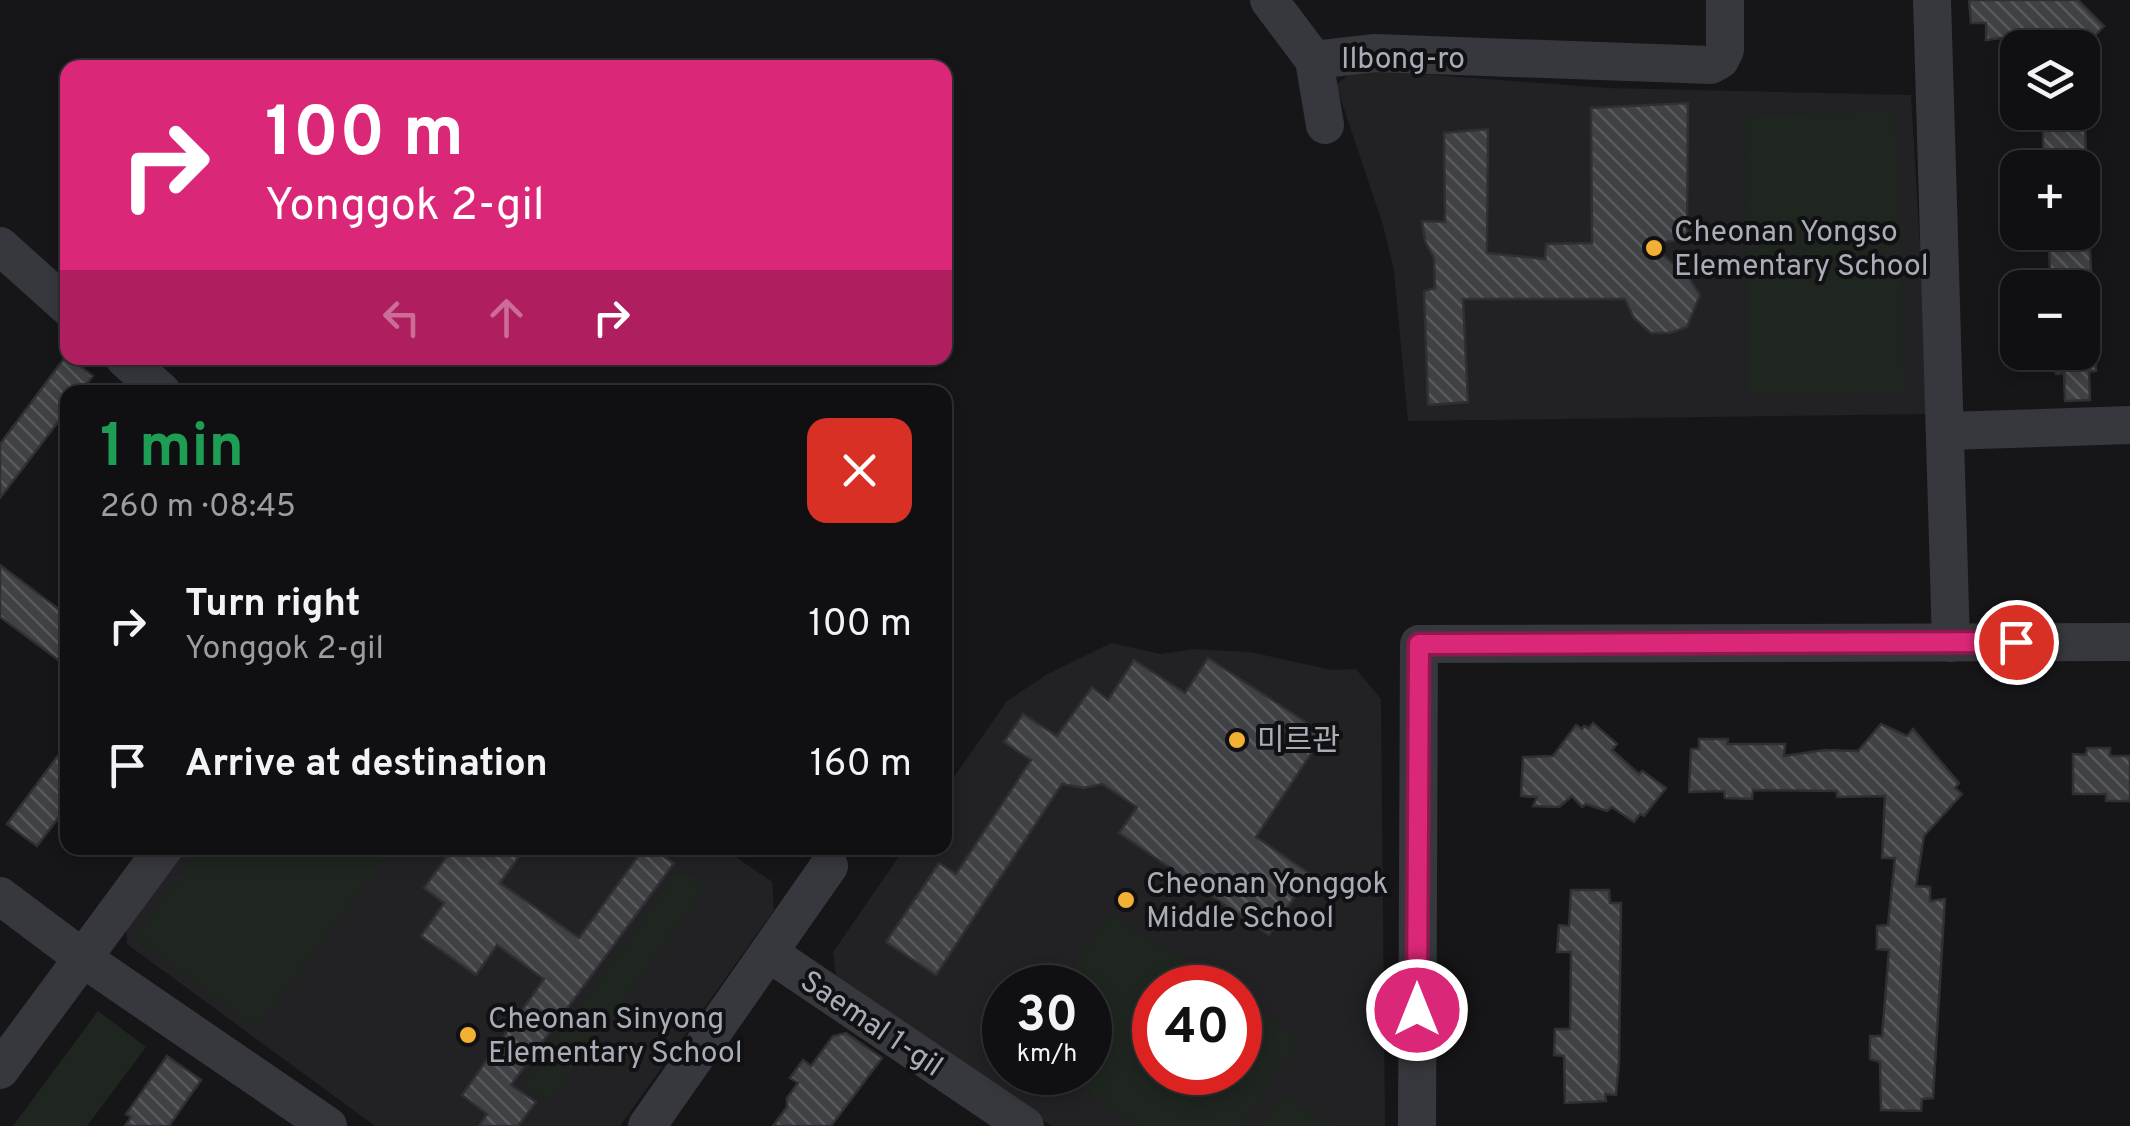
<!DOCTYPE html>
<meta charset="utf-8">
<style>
:root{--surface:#101012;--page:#19191b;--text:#f1f3f6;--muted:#9c9d9f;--line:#303032}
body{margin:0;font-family:Overpass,"Noto Sans KR",sans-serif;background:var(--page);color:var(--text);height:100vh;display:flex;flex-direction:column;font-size:38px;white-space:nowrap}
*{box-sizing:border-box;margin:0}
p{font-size:32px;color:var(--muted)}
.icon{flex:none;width:55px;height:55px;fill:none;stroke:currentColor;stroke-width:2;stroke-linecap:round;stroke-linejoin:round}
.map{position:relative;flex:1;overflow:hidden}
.details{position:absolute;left:60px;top:385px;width:892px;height:470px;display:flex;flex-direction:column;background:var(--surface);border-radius:20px;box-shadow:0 5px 15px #0003,0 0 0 2px var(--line)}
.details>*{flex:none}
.top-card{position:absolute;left:60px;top:60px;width:892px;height:305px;border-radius:20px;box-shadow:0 5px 15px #0003,0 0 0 2px var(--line);background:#db2777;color:#fff;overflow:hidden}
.fabs{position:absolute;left:2000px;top:30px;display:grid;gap:20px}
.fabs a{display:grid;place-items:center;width:100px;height:100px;border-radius:20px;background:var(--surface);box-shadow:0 5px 15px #0003,0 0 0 2px var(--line);font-size:50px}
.speed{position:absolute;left:982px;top:965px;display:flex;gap:20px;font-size:50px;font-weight:700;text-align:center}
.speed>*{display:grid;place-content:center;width:130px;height:130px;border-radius:50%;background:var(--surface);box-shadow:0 5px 15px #0003,0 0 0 2px var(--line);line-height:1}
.speed small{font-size:25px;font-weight:400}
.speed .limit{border:15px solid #d22;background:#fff;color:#111}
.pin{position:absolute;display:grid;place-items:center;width:85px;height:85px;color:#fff;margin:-42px;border:5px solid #fff;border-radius:50%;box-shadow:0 2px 10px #0007}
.me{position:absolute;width:110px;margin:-55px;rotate:0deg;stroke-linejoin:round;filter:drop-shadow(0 0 8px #0008)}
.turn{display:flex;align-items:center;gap:35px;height:210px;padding:0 40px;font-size:45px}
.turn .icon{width:130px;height:130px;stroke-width:2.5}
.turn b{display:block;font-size:70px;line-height:85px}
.lanes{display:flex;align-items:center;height:95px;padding:0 40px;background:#0003;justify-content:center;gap:50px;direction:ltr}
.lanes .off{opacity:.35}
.round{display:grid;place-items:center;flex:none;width:105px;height:105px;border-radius:20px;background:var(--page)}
.head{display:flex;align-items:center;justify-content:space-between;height:170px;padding:0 40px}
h1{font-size:60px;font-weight:700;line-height:75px;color:#1e9e55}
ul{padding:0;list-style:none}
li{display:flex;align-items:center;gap:30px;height:140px;padding:0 40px}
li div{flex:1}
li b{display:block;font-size:38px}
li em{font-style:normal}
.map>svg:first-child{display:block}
.built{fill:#222225;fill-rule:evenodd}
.park{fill:#1e261f}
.building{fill:url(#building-back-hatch);stroke:#303034;stroke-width:2.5}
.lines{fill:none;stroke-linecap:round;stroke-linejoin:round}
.minor{stroke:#37383d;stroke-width:38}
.route-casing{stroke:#8e194d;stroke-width:25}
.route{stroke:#db2777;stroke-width:18}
.poi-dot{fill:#f2b134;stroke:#111113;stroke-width:4}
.labels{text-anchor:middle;stroke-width:8;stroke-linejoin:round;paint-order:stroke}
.street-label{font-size:30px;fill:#a8adb8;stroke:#111113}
.poi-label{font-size:30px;fill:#a8adb8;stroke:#111113;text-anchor:start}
</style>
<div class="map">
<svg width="2130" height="1126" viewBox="0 0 2130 1126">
<defs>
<pattern id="building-back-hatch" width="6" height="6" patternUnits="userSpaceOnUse" patternTransform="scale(2.5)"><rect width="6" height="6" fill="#404145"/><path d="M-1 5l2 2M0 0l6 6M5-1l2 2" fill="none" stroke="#595a5e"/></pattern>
</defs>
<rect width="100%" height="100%" fill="#161618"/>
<!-- built -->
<g class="built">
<path d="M1356,69l250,19 305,7 19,319 -522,7 -14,-150 -11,-46 -47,-140z"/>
<path d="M1111,643l50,11 32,-5 57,3 82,18 24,-1 25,30 4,427h-334l-215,-151 -3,-23 72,-104h40v-58l62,-89 39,-26zM1005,988h85v84h-85zM1155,988h85v84h-85z"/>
<path d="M185,848h538l49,34 2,28 -154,216h-245l-248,-182 -1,-17z"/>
</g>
<!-- park -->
<g class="park">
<path d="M1895,110l10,282 -157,3 -3,-278z"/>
<path d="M202,848h184l4,2 -134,178 -121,-92z"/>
<path d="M679,871l26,18 -157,214 -26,-19z"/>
<path d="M1110,913l112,74 -67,1v84h85v-73l59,40 -58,87h-102l-79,-53 30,-1v-84l-29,-1z"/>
<path d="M98,1011l48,36 -59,79h-74z"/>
<path d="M1283,1095l48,31h-70z"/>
</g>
<!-- building -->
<g class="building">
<path d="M1969,0h109l26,26 -21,22h-57l4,-14 -44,6v-17h-15z"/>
<path d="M1688,103l-1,136 -37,5 37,31 13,20 -13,32 -17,6h-19l-17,-15 -9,-19h-162l5,103 -40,3 -4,-114 11,-3 -1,-30 -9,-17 -3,-20 23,1 -1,-89 44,-4 -1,124 58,6 1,-15 46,-1 -1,-135z"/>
<path d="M2085,126l1,42h-43v-40z"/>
<path d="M2048,232h41l3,56h-41z"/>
<path d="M2054,352h41l1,19 -7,1 1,28 -25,1 -1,-28 -8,1z"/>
<path d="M66,356l27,20 -13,16h-12v17l-68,89v-54z"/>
<path d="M0,565l68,51v51l-68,-50z"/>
<path d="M1208,658l116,76 -68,103 54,37 -41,61 -150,-102 18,-26 -35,-23 -19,4 -21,-4 -126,191 -50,-33 53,-79 17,11 75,-114 -27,-18 19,-28 34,22 35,-49 16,13 26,-40 51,33z"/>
<path d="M1593,723l24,21 -5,6 27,24 3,-3 24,17 -22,28 -4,-2 -6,8 -22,-15 -5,4 -21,-7 -4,3 -10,-11 -13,11 -26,-1 4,-9 -16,-1 2,-39 30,-1 23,-31 6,4 2,-3 5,2z"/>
<path d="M1881,724l26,12 6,-7 46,54 -4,5 7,6 -38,42 -8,50 14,1v14l15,-2 -12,199 -11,1 -1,12 -40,-1 -1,-48 -10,-3v-23h12l7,-86 -12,-1v-23l11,-1 7,-67h-13l3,-62 -48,1v-6l-84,-1 -1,9 -27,-1 -1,-7 -35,1 2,-43h8v-10h29l-1,5h58l-1,12 41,-6 33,1z"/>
<path d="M68,742v63l-31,41 -30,-22z"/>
<path d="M2087,748h23v8h20v45h-24v-7h-33v-40l13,1z"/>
<path d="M453,848h72l-25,35 79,55 65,-90h6l24,15 -163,222 25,17 -18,24h-39l8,-12 -25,-19 82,-116 -47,-34 -21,30 -55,-39 23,-33 -20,-15z"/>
<path d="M1571,890h38l1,13h11l-2,159 -3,33 -11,-1 1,7 -41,2 -1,-47 -10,-1 1,-26h15l1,-77h-14l2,-27 10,1z"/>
<path d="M846,1033l36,25 -51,68h-58l14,-19v-9l11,-15 -8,-5 13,-18 8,6 22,-30z"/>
<path d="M167,1056l34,24 -32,46h-44l6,-9 -5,-3z"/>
</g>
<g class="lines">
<!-- minor -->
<g class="minor">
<path d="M1269,0l45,60 11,65"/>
<path d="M1932,0l19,643"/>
<path d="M1314,60l61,-7 336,12 9,-5 5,-10v-50"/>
<path d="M0,246l68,61"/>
<path d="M124,358l38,34"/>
<path d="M1947,431l183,-6"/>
<path d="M0,896l84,63 244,167"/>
<path d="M769,953l256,173"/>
<path d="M0,1070l164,-222"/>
<path d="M647,1126l182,-260"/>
<path d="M1417,1126l2,-482 711,-2"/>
</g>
</g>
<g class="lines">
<defs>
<path id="route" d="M1417,1010l2,-366 597,-2"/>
</defs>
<!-- route casing -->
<use href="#route" class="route-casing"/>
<!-- route -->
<use href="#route" class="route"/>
</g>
<!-- markers -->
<g class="poi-dot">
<circle cx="1654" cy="248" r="10"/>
<circle cx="1237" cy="740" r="10"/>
<circle cx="1126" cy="900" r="10"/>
<circle cx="468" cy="1035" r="10"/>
</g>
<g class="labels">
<!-- street labels -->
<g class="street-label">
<text x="1403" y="68">Ilbong-ro</text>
<text transform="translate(872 1023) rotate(34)" y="10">Saemal 1-gil</text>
</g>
<!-- poi labels -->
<g class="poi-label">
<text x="1674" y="241">Cheonan Yongso<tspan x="1674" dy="34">Elementary School</tspan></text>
<text x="1257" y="750">미르관</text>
<text x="1146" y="893">Cheonan Yonggok<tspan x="1146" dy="34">Middle School</tspan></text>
<text x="488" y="1028">Cheonan Sinyong<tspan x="488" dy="34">Elementary School</tspan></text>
</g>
</g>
</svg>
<div class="fabs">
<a><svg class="icon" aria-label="layers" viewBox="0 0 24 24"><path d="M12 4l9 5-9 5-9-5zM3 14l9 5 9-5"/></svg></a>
<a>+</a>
<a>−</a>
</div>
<div class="speed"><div>30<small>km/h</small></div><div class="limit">40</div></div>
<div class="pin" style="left:2016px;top:642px;background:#d93025"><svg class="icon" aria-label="arrive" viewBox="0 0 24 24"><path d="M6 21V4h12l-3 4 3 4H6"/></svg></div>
<svg class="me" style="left:1417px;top:1010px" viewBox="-20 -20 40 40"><circle r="17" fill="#db2777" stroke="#fff" stroke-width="3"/><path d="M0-11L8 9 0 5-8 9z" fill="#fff"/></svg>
<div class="top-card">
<div class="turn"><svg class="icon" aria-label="right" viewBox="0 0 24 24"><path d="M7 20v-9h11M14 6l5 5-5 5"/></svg><div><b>100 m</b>Yonggok 2-gil</div></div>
<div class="lanes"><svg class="icon off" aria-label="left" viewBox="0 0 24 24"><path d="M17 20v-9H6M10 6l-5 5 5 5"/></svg><svg class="icon off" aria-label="ahead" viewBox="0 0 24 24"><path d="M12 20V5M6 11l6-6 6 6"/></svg><svg class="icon" aria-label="right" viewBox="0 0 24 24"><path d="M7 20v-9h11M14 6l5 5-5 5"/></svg></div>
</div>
<section class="details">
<div class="head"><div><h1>1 min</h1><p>260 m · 08:45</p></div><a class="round" style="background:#d93025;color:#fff"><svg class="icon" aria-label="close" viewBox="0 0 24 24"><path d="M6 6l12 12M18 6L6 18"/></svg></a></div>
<ul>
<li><svg class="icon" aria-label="right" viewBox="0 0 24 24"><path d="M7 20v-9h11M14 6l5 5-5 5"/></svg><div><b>Turn right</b><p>Yonggok 2-gil</p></div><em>100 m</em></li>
<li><svg class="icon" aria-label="arrive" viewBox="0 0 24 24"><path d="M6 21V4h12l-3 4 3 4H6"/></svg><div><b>Arrive at destination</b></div><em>160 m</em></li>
</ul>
</section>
</div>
